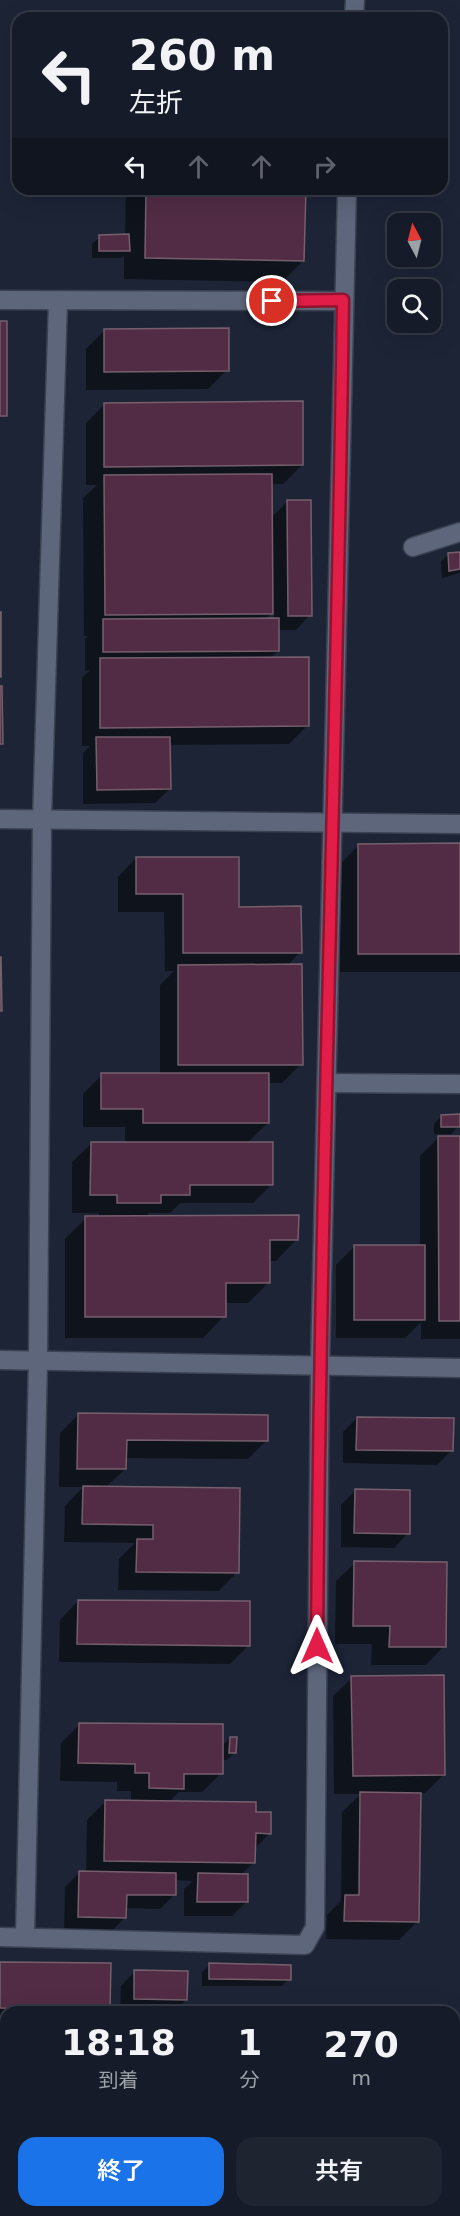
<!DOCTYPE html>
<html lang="ja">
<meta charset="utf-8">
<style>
:root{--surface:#151b28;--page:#1e2430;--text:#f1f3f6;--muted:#9da1a8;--line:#343945;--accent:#1a73e8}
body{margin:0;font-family:"DejaVu Sans","Noto Sans JP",sans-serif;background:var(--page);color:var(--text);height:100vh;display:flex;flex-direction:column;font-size:22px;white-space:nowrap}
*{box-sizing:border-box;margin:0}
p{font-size:20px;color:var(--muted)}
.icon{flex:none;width:33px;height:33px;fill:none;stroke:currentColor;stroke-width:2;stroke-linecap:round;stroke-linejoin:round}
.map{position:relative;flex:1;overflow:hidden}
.panel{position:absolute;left:0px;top:2006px;width:460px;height:212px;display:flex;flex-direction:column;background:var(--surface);border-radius:18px 18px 0 0;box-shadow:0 6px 24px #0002,0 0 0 2px var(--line)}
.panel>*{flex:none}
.guide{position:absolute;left:12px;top:12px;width:436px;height:183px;border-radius:18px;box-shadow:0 6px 24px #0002,0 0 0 2px var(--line);background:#151b28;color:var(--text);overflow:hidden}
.needle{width:39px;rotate:353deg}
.tools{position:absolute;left:387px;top:213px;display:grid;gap:12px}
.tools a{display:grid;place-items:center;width:54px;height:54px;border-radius:12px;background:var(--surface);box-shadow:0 6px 24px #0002,0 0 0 2px var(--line);font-size:30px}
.pin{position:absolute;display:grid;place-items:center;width:51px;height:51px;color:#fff;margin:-26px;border:3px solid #fff;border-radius:50%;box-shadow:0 2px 6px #0007}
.me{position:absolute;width:66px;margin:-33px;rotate:0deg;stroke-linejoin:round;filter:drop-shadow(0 0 4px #0008)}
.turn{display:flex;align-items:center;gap:21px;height:126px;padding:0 18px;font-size:27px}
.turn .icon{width:78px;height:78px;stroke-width:2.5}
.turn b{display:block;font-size:42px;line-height:51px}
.lanes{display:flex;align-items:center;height:57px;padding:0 18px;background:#0003;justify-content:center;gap:30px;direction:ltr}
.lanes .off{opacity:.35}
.eta{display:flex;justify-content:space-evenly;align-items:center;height:102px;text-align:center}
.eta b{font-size:36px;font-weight:600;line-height:42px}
.action{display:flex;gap:12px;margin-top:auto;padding:12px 18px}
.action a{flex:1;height:69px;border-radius:18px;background:var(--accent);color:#fff;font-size:24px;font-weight:600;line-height:69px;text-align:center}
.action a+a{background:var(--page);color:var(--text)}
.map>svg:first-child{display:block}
.shadow{fill:#0007;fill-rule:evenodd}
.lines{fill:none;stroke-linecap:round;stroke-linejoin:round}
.river{stroke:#000f12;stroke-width:62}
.building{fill:#512c44;stroke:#765f6d;stroke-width:1.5}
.minor-casing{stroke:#3b4150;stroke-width:21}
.minor{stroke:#5d667b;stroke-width:18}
.route-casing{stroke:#92132f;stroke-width:15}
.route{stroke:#e11d48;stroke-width:10}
</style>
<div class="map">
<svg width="460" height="2216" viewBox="0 0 460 2216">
<rect width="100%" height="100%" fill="#1c2436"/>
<!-- shadow -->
<g class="shadow">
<path d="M18,45v62h-5l-2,-54z"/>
<path d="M126,189h179l-2,72 -21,21 -158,-3v-24l-3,3h-29v-14l8,-7 25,-1z"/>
<path d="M104,331l123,39 -19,19 -122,1v-41z"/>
<path d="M104,405l198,60 -19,19h-12v34l17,-17 22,114 -14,15h-18v21l-8,7 38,67 -19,19 -120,1 1,44 -15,14 -72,1v-51l7,-7h-8v-68l8,-8 -5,1v-32l3,-3h-4l-1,-138 14,-13h-11v-62zM274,611v8h-9z"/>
<path d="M460,553v20l-18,5 -1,-16 7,-7z"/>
<path d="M359,845h101v127h-120v-108z"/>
<path d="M136,858l101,50 63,44 -13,14 14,98 -19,19h-14v40l-21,20 25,41 -19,19h-73l-10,10h-21l-4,4 152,22 -21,22h-7v21l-21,21h-23l-1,13 -21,22h-138v-99l21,-21h13v-5h-27v-51l19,-18h34v-17h-42v-33l19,-19h58v-90l14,-14h-9l-1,-59h-46v-35z"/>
<path d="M441,1116l18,10 -8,8h-17v-10z"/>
<path d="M439,1137h21v202h-39v-17l-16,16h-69v-73l18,-18 66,-1v-90z"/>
<path d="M79,1414l187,27 -18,18 -123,-1v11l-19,18 131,85 -18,19 -101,-1 1,-31 16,-16 -71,-1 1,-36 18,-19h-24l1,-54z"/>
<path d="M357,1418l95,32 -15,15 -94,-2v-31z"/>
<path d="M355,1491l53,42 -14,15 -53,-1v-42z"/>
<path d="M355,1563l89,83 -18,19h-55l1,-21h-37l1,-63z"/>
<path d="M78,1601l170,45 -18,18 -171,-2 1,-42z"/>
<path d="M352,1678l92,96 -19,19h-6l-1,128 -19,19 -73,-1 1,-24 14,-14 1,-89 19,-18h-27l-1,-98z"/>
<path d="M80,1724l141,23 9,-9 5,14 -8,8h-6v13l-19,19h-23l-11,11 86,10 16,20 -16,16v13l-13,13 5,27 -14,14h-48v-27l9,-8 -18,-1 -1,15 -14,14 -35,-1v9l-14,15 -47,-1 1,-44 14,-14h7l1,-53 18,-18h26v-11h-14v-9l-57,-1 1,-38z"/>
<path d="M0,1963l109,46 -3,3h-100v15h-6z"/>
<path d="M210,1965l79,14 -7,7h-80v-14z"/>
<path d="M135,1971l51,29 -12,12h-54l1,-26z"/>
<path d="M460,2200v16h-22l5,-5h11z"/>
</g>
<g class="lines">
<!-- river -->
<g class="river">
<path d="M454,2087l6,-2"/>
<path d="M0,2153l6,1"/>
<path d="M368,2216l2,-5"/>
</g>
</g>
<!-- building -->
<g class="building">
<path d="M146,189h160l-2,72 -159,-3z"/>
<path d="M129,234l1,17h-31v-16z"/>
<rect x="0" y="321" width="7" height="95"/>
<path d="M229,328v43l-125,1v-43z"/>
<path d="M303,401v64l-199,2v-64z"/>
<path d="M272,474l1,140 -168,1 -1,-140z"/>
<path d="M287,500h24l1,116h-24z"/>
<path d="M460,552v17l-11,2 -1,-18z"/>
<rect x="0" y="612" width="1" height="65"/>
<path d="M279,618v33l-176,1v-33z"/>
<path d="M309,657v69l-209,2v-70z"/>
<path d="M0,686h2l1,58h-3z"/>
<path d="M96,737h74l1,52 -74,1z"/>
<path d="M460,843v111h-102v-110z"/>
<path d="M136,857h103v50l62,-1 1,47h-119v-59h-47z"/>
<path d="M0,957h1l1,54h-2z"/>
<path d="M302,964l1,101h-125v-100z"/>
<path d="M101,1073h168v50h-126v-14h-42z"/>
<path d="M460,1114v13h-19v-12z"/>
<path d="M438,1136h22v185h-21z"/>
<path d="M91,1142h182v43h-83v10h-29v8h-44v-8h-27z"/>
<path d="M299,1215l-1,25h-28v43h-44v34h-141v-101z"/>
<rect x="354" y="1245" width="71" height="75"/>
<path d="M78,1413l190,2v26l-141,-1 -1,29h-49z"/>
<path d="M357,1417l97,1 -1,33 -97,-1z"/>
<path d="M83,1486l157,2 -1,85 -103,-1 1,-33h16v-14l-71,-1z"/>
<path d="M355,1489l55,1v44l-56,-1z"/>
<path d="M354,1561l93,1 -1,85h-57l1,-21h-37z"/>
<path d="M78,1600l172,1v45l-173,-2z"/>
<path d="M444,1675l1,100 -92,1 -2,-100z"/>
<path d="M79,1723l144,1v50h-39v15l-35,-1v-15h-14v-9l-57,-1z"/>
<path d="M230,1737h7l-1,16h-7z"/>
<path d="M360,1792l61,1 -2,129 -75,-1 1,-26h14z"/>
<path d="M105,1800l151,2v10h15v22l-15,-1 -1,30 -151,-2z"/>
<path d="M79,1871l97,2v22h-49l-1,23 -48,-1z"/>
<path d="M198,1873l50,1v28h-51z"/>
<path d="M0,1962l111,1 -1,47 -110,-2z"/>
<path d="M209,1963l82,2v15l-82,-1z"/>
<path d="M134,1970l54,1 -1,29 -53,-1z"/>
<path d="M460,2198v18h-9l-3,-5h6v-9z"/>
</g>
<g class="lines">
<defs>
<g id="minor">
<path d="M354,18l1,-18"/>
<path d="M0,300l343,1"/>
<path d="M413,547l47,-15"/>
<path d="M0,819l460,5"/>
<path d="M327,1083l133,1"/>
<path d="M0,1360l460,8"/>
<path d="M0,1937l305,8 10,-18 5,-563 27,-1175"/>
<path d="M25,1937l13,-576 4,-542 16,-518"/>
</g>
</defs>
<!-- minor casing -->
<use href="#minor" class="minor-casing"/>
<!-- minor -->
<use href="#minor" class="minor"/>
</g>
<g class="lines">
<defs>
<path id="route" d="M272,301l71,-1c-6,449 -23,897 -26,1346"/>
</defs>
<!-- route casing -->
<use href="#route" class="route-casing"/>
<!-- route -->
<use href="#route" class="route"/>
</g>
</svg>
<div class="tools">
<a><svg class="needle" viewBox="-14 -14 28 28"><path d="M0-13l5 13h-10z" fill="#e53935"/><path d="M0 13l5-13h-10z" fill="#9da1a8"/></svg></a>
<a><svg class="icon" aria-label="search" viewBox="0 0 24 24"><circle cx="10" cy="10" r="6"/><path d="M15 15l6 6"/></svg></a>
</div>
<div class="pin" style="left:272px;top:301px;background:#d93025"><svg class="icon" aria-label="arrive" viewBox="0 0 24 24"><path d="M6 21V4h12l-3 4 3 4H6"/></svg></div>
<svg class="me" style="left:317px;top:1646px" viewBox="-20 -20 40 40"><path d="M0-17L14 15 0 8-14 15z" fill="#e11d48" stroke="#fff" stroke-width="4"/></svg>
<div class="guide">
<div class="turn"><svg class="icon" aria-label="left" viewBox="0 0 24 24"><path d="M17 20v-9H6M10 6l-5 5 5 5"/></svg><div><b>260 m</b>左折</div></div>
<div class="lanes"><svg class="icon" aria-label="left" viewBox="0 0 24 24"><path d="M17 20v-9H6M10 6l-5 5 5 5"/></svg><svg class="icon off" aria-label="ahead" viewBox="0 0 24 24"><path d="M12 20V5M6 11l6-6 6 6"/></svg><svg class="icon off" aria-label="ahead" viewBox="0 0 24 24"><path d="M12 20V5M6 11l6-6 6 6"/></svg><svg class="icon off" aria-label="right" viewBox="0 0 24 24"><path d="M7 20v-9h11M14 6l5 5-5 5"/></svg></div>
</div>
<section class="panel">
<div class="eta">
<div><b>18:18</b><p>到着</p></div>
<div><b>1</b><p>分</p></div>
<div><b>270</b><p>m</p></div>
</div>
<div class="action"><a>終了</a><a>共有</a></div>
</section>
</div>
